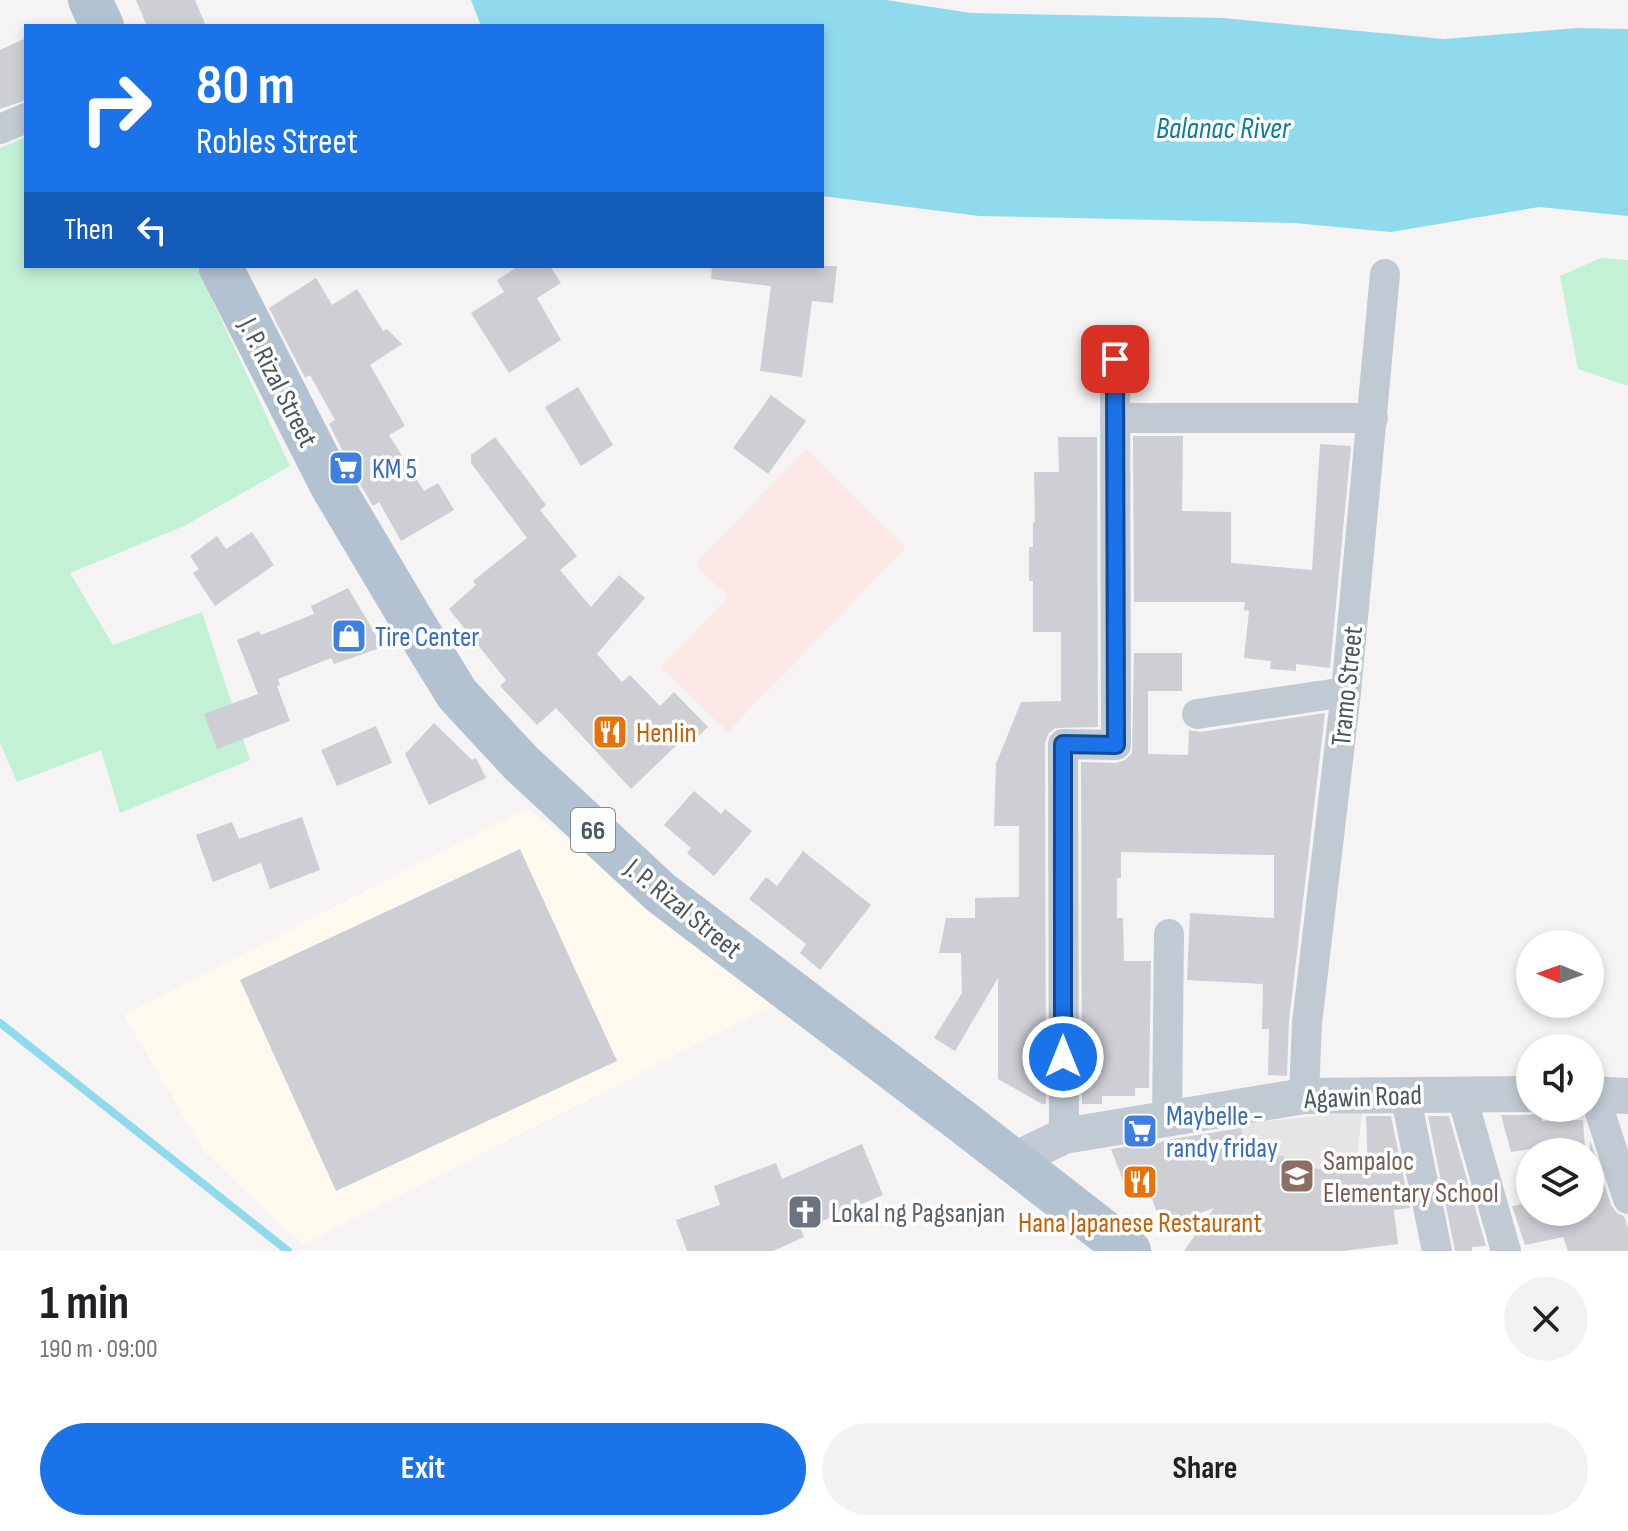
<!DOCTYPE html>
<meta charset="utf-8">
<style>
:root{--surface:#fff;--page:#f2f2f2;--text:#202124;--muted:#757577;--accent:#1a73e8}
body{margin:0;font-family:"Sofia Sans Condensed",sans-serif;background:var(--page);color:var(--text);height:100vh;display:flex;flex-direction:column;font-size:30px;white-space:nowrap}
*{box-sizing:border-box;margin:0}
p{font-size:26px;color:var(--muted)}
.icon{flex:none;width:44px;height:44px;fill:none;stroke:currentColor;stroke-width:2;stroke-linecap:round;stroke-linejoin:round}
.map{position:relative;height:1251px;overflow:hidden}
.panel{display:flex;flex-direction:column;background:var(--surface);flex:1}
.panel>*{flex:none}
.top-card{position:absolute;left:24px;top:24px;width:800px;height:244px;border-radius:0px;box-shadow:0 4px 12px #0003;background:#1a73e8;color:#fff;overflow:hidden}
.needle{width:52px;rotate:271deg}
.fabs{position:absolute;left:1516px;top:930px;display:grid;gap:16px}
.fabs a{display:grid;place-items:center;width:88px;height:88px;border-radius:50%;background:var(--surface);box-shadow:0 4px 12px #0003;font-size:40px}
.pin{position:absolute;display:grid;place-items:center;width:68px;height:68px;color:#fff;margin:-34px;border-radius:16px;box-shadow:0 4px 12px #0006}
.me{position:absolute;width:88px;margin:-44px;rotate:0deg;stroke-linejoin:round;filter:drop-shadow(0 0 6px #0008)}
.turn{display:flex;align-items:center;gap:28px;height:168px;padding:0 40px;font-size:36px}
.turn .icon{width:104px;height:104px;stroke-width:2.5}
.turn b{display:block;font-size:56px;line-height:68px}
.then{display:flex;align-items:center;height:76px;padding:0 40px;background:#0003;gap:16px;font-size:30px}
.round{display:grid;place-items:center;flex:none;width:84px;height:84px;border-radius:42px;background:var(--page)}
.head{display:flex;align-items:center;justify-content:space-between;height:136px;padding:0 40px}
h1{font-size:48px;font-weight:700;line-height:60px}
.cta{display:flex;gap:16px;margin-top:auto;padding:16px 40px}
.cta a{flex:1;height:92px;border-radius:48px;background:var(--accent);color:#fff;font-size:32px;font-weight:700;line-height:92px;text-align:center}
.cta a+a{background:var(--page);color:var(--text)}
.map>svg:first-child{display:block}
.commercial{fill:#fdf9ef}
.education{fill:#e6e4e5}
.medical{fill:#fce8e6}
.green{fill:#c3f1d5}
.water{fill:#90daee}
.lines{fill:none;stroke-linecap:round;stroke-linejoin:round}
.stream{stroke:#90daee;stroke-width:8}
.building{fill:#cdcfd5}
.minor{stroke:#c1cad2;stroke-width:30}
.tertiary{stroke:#c1cad2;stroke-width:36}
.primary{stroke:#b3c2d1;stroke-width:44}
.route-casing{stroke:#114b97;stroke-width:20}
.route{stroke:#1a73e8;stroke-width:14}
.labels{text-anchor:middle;stroke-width:7;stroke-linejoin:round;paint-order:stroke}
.shield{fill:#fff;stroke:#808990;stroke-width:2}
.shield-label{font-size:26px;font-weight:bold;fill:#4a5661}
.street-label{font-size:28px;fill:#4a5661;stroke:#fff}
.shop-label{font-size:28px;fill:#366cbe;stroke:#fff;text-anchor:start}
.food-label{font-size:28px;fill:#c56008;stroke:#fff;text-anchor:start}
.education-label{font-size:28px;fill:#785e54;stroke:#fff;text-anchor:start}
.worship-label{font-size:28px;fill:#5b616d;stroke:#fff;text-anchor:start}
.water-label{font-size:30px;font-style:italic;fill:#0c7c9b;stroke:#fff}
</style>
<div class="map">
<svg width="1628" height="1251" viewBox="0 0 1628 1251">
<rect width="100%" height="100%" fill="#f5f3f3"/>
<!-- commercial -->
<path class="commercial" d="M527,808l251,195 -475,242 -98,-92 -81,-138z"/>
<!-- education -->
<path class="education" d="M1362,1112l-15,139h-124l17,-23 -4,-104z"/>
<!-- medical -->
<path class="medical" d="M806,449l100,98 -178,185 -67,-65 68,-70 -34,-33z"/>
<!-- green -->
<g class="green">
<path d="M26,137v129h170l94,200 -106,60 -114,47 43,72 89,-33 48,148 -130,53 -19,-63 -84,32 -17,-39v-595z"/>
<path d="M1601,258l27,2v126l-50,-17 -18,-93z"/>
</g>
<!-- water -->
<path class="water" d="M471,0h415l85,13 252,5 221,21 133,-11 51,1v187l-89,-9 -148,25 -97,-9 -315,-7 -157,-20v-170h-341z"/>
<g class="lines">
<!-- stream -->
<path class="stream" d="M0,1023l288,228"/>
</g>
<!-- building -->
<g class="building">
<path d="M136,0h59l11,26h-59z"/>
<path d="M26,38v62l-26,9v-59z"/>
<path d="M519,266h31l11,17 -24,15 24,42 -52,33 -38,-60 33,-21 -7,-12z"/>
<path d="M712,266h125l-4,37 -21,-2 -10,76 -42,-6 11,-85 -60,-7z"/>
<path d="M316,278l16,27 25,-16 26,42 4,-2 15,15 -32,21 35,61 -16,9 35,56 14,-8 16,27 -53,31 -22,-39 -6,4 -19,-32 -25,-50 6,-4 -25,-45 -5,3 -36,-70z"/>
<path d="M578,387l35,58 -32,21 -36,-59z"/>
<path d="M771,395l35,26 -38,53 -35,-26z"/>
<path d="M1133,436h50l-1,75 49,1v51l81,7 8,-126 31,2 -21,222 -34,-4v7l-26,-2 1,-8 -27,-3 5,-47 -5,-1 1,-8h-111z"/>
<path d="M495,437l51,68 -6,5 37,46 -17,14 31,37 28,-32 26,23 -48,56 25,28 8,-7 30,31 14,-14 34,35 -16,15 -6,-6 -55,53 -75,-81 -19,17 -37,-39 6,-6 -57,-71 27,-24 -3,-4 54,-43 -56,-75v-8z"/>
<path d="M1058,437h39l1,290 -43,1 -7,6 -3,9 1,361h-4l-44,-25v-101l-43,73 -21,-13 28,-45 -1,-40h-22l7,-35h29v-20l44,-1v-71h-25l2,-62 25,-62 40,-1v-69h-28v-51h-4v-34h4v-24l2,-1 -1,-50h25z"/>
<path d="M252,532l22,33 -59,41 -22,-33 6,-4 -9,-13 27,-20 9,13z"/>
<path d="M348,588l35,59 -49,17 -3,-6 -53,21 2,6 -3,1 13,35 -73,28 -13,-35 54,-20 -21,-54 22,-9 2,4 53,-21 -3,-8z"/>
<path d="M1134,653h48v38h-34v63l40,1 1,-25 11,2 125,-19 -36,308 -2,55 -19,-1 1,-46h-7l1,-45 -76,-4 3,-67 84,5v-63l-153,-3v26h-4v40h6l1,43h27l-2,127h-14v8h-33v8h-20l-1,-342 35,1 9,-3 7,-7z"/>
<path d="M434,723l38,37 4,-2 10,20 -57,27 -24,-51z"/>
<path d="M376,726l16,37 -55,23 -16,-36z"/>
<path d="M694,791l27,23 4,-5 27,22 -38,45 -27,-23 4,-5 -27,-23z"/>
<path d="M302,817l18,53 -50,19 -9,-26 -48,19 -17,-47 36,-13 7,17z"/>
<path d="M520,849l97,212 -281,130 -96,-211z"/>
<path d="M803,851l68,54 -51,65 -20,-17 6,-9 -57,-45 17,-22 11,9z"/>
<path d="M1542,1111v10l41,-1 2,29 -33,2v-5l-41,6 -10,-37h29z"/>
<path d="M1366,1116h25l19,92 -16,2 4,34 -55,7h-159l30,-43 -51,19 -15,-38 -19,7 -18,-47 36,-5 1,3 18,-7 75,-12 5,24 38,4 -1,10 85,7z"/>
<path d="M1428,1116h21l37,130 -14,1v4h-17z"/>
<path d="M1590,1140l21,65 6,8 7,3 4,12v23h-60l-5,-14 -38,8 -13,-39 18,-3v9h60z"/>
<path d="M862,1144l21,51 -82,35 3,7 -31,14h-86l-11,-31 44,-15 -6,-19 62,-23 6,16z"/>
</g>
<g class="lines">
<!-- minor -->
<g class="minor">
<path d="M0,129l26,-11"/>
<path d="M1115,418h258"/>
<path d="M1197,714l149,-22"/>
<path d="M1461,1093l45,158"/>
<path d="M1405,1094l32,157"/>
<path d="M1594,1094l34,105"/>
<path d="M1304,1096l3,-73 39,-331 39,-418"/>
<path d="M1167,1120l2,-186"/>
<path d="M1064,1136l-1,-392 53,1 -1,-386"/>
</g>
<!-- tertiary -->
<g class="tertiary">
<path d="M1590,1094l38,2"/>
<path d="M1012,1161l52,-25 240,-40 226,-2"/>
</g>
<!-- primary -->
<g class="primary">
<path d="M90,0l12,26"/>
<path d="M220,266l112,220 82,138 43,70 64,69 140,130 302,229 166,129"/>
</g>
</g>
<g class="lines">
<defs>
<path id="route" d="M1063,1057v-313l53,1 -1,-386"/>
</defs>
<!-- route casing -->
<use href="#route" class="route-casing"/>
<!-- route -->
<use href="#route" class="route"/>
</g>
<!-- icons -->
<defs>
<symbol id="supermarket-square" viewBox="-11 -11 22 22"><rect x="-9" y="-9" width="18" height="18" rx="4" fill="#3f7fe0" stroke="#fff"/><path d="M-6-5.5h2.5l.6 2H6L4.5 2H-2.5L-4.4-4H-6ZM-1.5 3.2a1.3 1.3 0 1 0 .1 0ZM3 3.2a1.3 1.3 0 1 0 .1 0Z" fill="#fff"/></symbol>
<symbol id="shop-square" viewBox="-11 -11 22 22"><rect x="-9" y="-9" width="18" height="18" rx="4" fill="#3f7fe0" stroke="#fff"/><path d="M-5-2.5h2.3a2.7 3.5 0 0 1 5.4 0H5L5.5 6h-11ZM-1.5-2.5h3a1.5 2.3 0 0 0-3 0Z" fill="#fff"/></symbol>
<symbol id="restaurant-square" viewBox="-11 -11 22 22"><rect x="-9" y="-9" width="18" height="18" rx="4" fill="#e8710a" stroke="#fff"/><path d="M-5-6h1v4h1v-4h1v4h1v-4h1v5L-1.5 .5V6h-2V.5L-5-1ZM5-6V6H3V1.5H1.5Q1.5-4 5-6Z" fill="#fff"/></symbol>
<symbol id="school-square" viewBox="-11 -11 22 22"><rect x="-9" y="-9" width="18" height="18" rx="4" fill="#8d6e63" stroke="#fff"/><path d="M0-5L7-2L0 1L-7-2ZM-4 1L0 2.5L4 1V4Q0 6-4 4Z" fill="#fff"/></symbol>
<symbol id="church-square" viewBox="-11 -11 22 22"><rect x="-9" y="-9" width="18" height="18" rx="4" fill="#6b7280" stroke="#fff"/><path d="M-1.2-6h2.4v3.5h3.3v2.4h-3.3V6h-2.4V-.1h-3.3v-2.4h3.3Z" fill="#fff"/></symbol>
</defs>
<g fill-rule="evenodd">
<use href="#supermarket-square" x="326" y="448" width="40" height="40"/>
<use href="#shop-square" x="329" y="616" width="40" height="40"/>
<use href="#restaurant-square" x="590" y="712" width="40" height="40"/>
<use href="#supermarket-square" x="1120" y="1111" width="40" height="40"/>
<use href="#school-square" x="1277" y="1156" width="40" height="40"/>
<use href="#restaurant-square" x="1120" y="1162" width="40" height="40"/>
<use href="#church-square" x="785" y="1192" width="40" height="40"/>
</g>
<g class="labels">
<!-- shield labels -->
<rect class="shield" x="571" y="808" width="44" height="44" rx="6"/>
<g class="shield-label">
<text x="593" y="839">66</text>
</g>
<!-- street labels -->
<g class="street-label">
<text transform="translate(279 382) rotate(63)" y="10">J. P. Rizal Street</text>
<text transform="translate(1346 686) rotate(-84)" y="10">Tramo Street</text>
<text transform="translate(684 908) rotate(39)" y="10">J. P. Rizal Street</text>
<text transform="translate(1363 1096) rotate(-2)" y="10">Agawin Road</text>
</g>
<!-- shop labels -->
<g class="shop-label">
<text x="372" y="478">KM 5</text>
<text x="375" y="646">Tire Center</text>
<text x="1166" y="1125">Maybelle -<tspan x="1166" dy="32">randy friday</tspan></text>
</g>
<!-- food labels -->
<g class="food-label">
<text x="636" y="742">Henlin</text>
<text x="1140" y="1232" text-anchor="middle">Hana Japanese Restaurant</text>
</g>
<!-- education labels -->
<g class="education-label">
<text x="1323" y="1170">Sampaloc<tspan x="1323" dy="32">Elementary School</tspan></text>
</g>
<!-- worship labels -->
<g class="worship-label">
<text x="831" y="1222">Lokal ng Pagsanjan</text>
</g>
<!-- water labels -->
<g class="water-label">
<text x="1223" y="138">Balanac River</text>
</g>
</g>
</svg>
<div class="fabs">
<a><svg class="needle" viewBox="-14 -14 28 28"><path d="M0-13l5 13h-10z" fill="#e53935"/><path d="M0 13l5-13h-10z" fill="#757577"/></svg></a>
<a><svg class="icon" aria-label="sound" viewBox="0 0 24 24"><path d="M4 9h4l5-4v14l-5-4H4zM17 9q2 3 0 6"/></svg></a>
<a><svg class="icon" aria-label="layers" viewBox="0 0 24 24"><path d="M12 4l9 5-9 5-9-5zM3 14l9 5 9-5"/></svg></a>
</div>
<div class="pin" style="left:1115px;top:359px;background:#d93025"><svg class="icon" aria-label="arrive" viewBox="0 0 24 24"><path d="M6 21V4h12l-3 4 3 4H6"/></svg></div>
<svg class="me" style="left:1063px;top:1057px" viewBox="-20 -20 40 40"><circle r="17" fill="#1a73e8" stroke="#fff" stroke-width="3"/><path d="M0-11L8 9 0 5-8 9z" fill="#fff"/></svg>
<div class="top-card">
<div class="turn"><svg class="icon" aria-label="right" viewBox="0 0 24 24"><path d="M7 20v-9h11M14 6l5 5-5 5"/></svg><div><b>80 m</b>Robles Street</div></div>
<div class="then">Then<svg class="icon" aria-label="left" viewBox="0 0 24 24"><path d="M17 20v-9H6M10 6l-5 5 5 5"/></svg></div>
</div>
</div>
<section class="panel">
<div class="head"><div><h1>1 min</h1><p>190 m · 09:00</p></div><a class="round"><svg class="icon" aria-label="close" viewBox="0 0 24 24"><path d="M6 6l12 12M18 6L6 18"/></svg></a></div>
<div class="cta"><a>Exit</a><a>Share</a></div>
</section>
